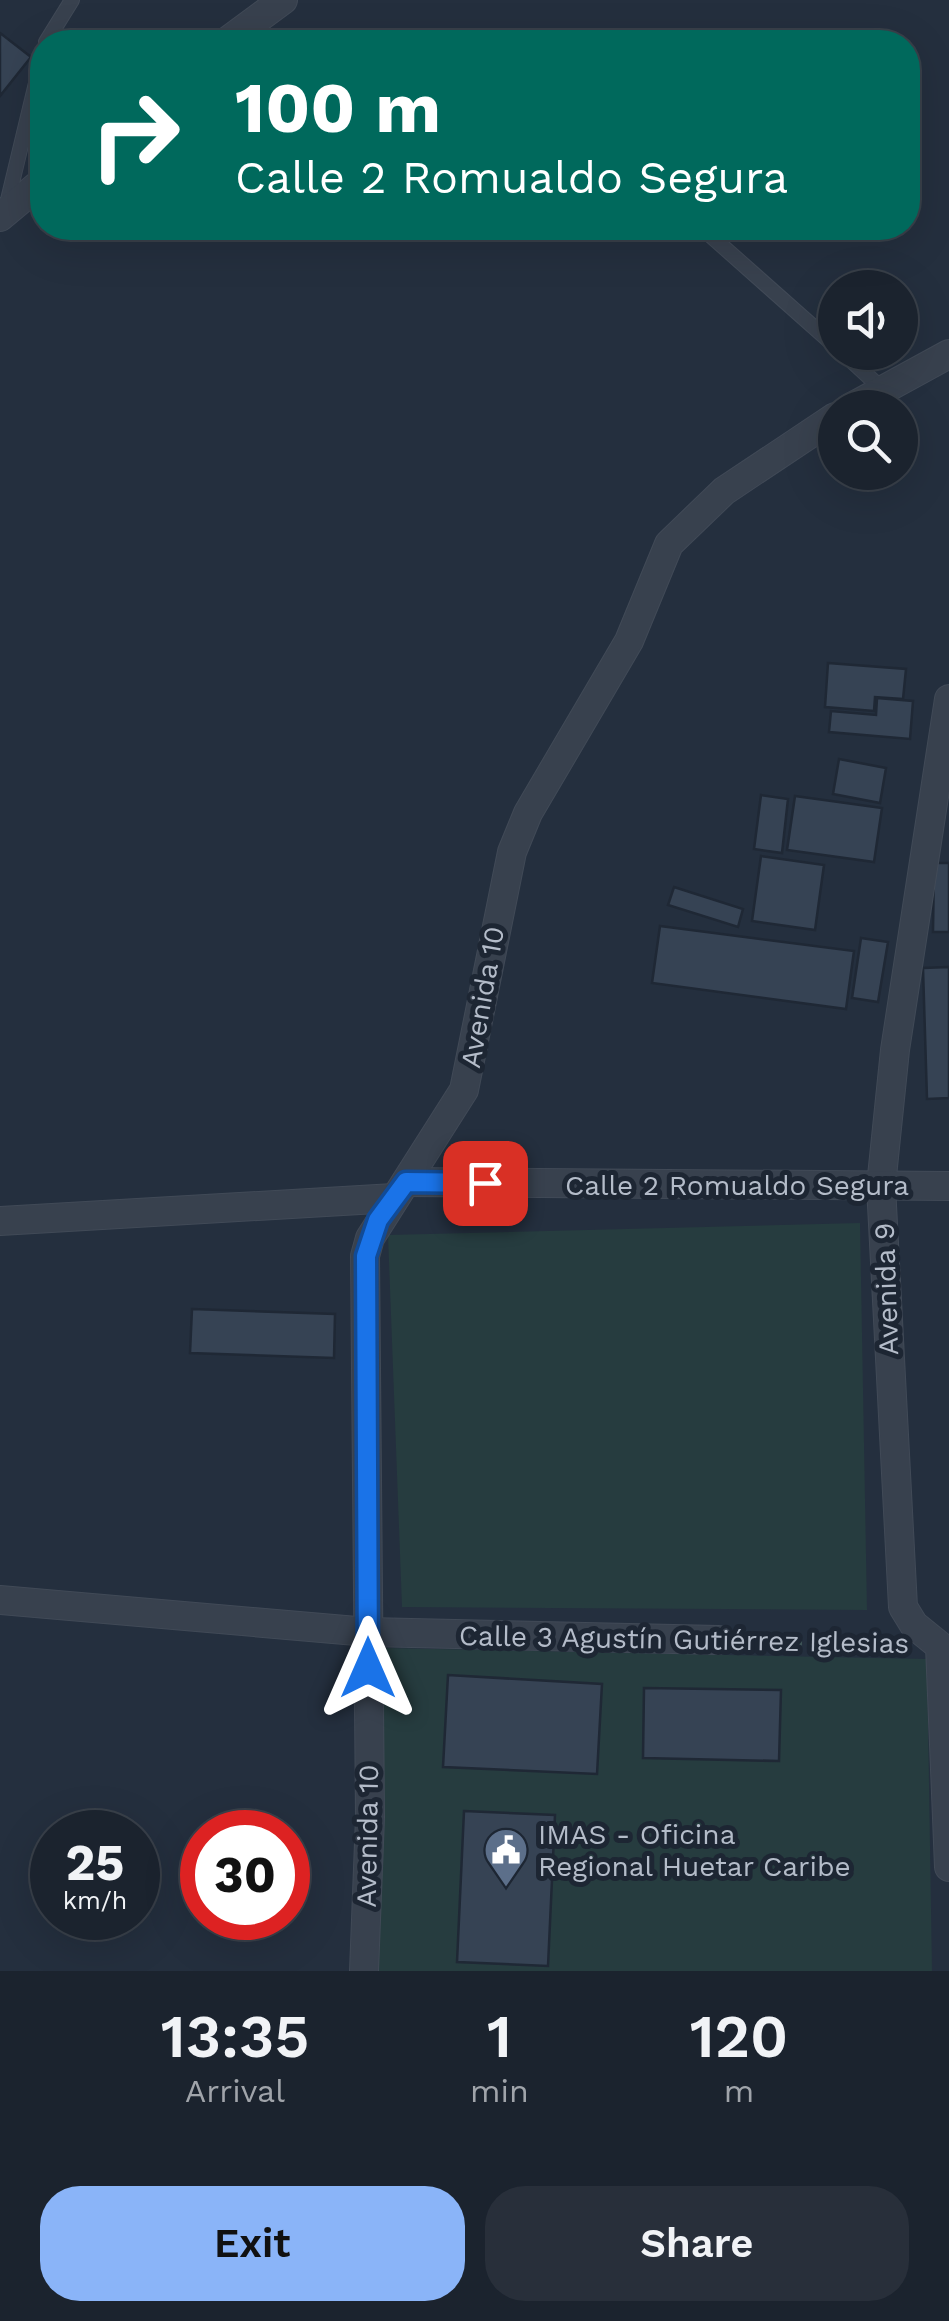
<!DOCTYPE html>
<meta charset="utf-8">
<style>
:root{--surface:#1b232e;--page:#282f3a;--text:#f1f3f6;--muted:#a0a4aa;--line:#39404a;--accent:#8ab4f8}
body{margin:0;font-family:"Work Sans",sans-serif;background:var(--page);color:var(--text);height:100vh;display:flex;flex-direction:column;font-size:38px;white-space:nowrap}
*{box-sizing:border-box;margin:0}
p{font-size:32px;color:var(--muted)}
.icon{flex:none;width:55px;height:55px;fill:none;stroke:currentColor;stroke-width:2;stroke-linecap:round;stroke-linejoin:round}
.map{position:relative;height:1971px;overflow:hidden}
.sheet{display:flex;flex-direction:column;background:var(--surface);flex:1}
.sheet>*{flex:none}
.top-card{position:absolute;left:30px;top:30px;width:890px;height:210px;border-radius:40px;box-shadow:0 10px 40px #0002,0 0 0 2px var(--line);background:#00695c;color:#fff;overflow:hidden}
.fabs{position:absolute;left:818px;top:270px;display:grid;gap:20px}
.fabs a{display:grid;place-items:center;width:100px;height:100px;border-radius:50%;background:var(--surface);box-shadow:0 10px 40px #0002,0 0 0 2px var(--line);font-size:50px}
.speed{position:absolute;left:30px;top:1810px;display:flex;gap:20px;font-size:50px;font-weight:700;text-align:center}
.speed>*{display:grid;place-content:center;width:130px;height:130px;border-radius:50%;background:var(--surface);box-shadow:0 10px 40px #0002,0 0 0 2px var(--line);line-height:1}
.speed small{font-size:25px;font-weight:400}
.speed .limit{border:15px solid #d22;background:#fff;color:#111}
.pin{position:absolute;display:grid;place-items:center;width:85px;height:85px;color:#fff;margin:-42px;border-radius:20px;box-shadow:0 5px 15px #0006}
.me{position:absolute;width:110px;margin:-55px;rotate:0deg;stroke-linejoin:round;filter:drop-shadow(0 0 8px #0008)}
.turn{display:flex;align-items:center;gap:35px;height:210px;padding:0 40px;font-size:45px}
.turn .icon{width:130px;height:130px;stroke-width:2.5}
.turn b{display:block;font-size:70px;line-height:85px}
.eta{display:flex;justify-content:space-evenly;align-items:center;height:170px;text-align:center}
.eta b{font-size:60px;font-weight:600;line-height:70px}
.button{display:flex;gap:20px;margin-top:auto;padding:20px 40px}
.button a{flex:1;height:115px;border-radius:40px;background:var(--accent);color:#111;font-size:40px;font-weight:600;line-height:115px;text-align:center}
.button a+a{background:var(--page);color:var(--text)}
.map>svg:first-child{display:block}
.green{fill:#263c3f;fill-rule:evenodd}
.building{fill:#364354;stroke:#1f2835;stroke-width:2.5}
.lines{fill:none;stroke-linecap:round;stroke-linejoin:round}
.service-casing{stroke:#414a57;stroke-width:16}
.minor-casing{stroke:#414a57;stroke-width:30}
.path{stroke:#3f5557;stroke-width:6;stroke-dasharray:8 8;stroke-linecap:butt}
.service{stroke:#38414e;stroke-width:14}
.minor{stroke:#38414e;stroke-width:28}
.route-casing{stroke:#114b97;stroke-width:25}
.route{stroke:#1a73e8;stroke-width:18}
.labels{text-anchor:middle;stroke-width:10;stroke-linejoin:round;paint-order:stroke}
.street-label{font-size:28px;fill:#b4bcc9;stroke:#1d2633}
.poi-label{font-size:28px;fill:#b4bcc9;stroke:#1d2633;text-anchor:start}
</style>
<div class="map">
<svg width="949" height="1971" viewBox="0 0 949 1971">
<rect width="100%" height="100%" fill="#242f3e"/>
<!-- green -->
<g class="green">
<path d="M860,1223l7,387 -465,-3 -14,-372z"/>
<path d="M385,1648l542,11 5,312h-554zM464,1812l90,3 -6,151 -91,-5z"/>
</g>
<!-- building -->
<g class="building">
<path d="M0,33l31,24 -31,39z"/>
<path d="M828,663l78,6 -3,30 -28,-2 -1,14 -49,-4z"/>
<path d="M877,698l36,3 -3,38 -81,-7 2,-21 45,4z"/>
<path d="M839,759l47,9 -6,35 -47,-9z"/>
<path d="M761,795l27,4 -6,54 -28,-4z"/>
<path d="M795,796l87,12 -8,54 -87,-12z"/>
<path d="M761,856l63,9 -9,65 -63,-9z"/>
<path d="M934,863h15v69h-16z"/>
<path d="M674,887l69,22 -5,18 -70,-22z"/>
<path d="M660,926l194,25 -8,58 -194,-26z"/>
<path d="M861,938l27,4 -10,60 -26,-4z"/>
<path d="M949,967v131l-22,1 -4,-131z"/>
<path d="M192,1309l143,5 -1,44 -144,-5z"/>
<path d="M448,1675l154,9 -5,90 -154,-7z"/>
<path d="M644,1688l137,2 -2,71 -136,-3z"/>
<path d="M464,1811l91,4 -7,151 -91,-4z"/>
</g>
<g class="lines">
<defs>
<g id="service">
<path d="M46,42l26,-42"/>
<path d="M6,208l36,-150"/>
<path d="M702,228l133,118"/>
<path d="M842,352l39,36"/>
</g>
<g id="minor">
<path d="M226,42l57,-42"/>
<path d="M0,217l42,-35"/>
<path d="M850,408l99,-54"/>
<path d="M949,699l-54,351 -14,136 22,421 11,18 26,21 9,221"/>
<path d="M406,1182l543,4"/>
<path d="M0,1221l394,-23"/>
<path d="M0,1600l368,32 350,8"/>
<path d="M364,1971l6,-154 -5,-561 5,-18 94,-148 48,-238 16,-39 101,-172 40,-97 55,-53 111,-74"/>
</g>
</defs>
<!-- service casing -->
<use href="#service" class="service-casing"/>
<!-- minor casing -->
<use href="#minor" class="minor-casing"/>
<!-- path -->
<path class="path" d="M746,1641l148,4"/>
<!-- service -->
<use href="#service" class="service"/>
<!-- minor -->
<use href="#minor" class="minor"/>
</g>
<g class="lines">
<defs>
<path id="route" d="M368,1668l-2,-412 12,-36 28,-38 79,1"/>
</defs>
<!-- route casing -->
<use href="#route" class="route-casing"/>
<!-- route -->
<use href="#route" class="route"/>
</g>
<!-- icons -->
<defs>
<symbol id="civic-pin" viewBox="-11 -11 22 30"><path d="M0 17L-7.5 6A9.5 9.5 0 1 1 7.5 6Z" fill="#5c6f8a" stroke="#1d2633"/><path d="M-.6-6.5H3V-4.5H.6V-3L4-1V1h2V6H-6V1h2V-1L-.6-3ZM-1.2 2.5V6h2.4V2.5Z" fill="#fff"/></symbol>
</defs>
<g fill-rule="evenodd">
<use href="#civic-pin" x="481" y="1825" width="50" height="68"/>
</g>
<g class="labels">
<!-- street labels -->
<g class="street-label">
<text transform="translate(482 997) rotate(-80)" y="10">Avenida 10</text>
<text x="737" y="1195">Calle 2 Romualdo Segura</text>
<text transform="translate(886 1289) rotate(-92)" y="10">Avenida 9</text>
<text transform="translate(684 1639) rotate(1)" y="10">Calle 3 Agustín Gutiérrez Iglesias</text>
<text transform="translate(367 1836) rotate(-89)" y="10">Avenida 10</text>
</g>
<!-- poi labels -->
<g class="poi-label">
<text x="538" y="1844">IMAS - Oficina<tspan x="538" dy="32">Regional Huetar Caribe</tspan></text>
</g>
</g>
</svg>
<div class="fabs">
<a><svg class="icon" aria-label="sound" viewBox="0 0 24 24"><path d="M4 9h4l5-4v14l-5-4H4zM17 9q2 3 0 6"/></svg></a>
<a><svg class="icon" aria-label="search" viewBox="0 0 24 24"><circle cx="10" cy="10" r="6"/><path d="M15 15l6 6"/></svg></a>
</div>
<div class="speed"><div>25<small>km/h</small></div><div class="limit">30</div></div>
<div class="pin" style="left:485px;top:1183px;background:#d93025"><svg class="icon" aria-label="arrive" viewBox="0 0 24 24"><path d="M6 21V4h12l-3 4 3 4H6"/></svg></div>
<svg class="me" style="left:368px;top:1668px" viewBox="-20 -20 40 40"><path d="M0-17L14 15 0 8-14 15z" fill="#1a73e8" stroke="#fff" stroke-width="4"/></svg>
<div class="top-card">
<div class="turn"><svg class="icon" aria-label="right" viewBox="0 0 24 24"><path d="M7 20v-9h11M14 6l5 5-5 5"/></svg><div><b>100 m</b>Calle 2 Romualdo Segura</div></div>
</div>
</div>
<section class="sheet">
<div class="eta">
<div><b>13:35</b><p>Arrival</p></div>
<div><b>1</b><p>min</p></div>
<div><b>120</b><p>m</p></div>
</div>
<div class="button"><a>Exit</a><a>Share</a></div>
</section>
